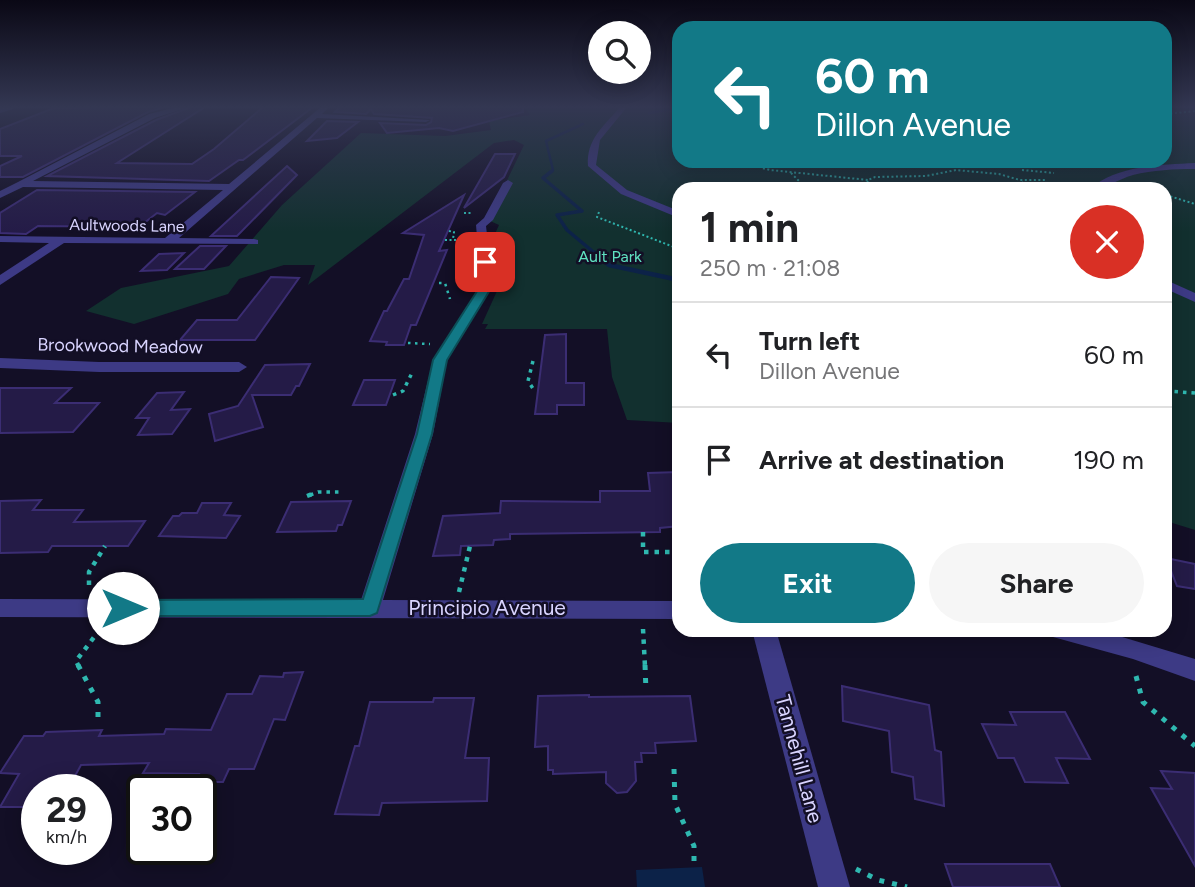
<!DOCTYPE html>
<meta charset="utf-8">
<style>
:root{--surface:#fff;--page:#f6f6f6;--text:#202124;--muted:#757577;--line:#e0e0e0;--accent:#127987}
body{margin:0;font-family:Figtree,sans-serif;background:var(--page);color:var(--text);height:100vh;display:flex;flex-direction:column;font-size:26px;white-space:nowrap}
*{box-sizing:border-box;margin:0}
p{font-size:23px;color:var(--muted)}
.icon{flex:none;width:38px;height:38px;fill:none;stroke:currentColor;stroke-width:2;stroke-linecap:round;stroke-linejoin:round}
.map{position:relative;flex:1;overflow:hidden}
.panel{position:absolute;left:672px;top:182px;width:500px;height:455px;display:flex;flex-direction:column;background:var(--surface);border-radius:21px;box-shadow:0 4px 18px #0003}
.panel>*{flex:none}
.hud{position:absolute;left:672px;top:21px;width:500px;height:147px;border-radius:21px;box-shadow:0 4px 18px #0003;background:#127987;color:#fff;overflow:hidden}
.tools{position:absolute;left:588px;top:21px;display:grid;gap:14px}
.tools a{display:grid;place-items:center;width:63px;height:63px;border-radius:50%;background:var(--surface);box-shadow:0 4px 18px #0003;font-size:35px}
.speed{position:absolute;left:21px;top:774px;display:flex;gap:14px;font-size:35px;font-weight:700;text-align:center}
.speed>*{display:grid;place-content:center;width:91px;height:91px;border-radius:50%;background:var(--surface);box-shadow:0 4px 18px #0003;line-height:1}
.speed small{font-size:18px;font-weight:400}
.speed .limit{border:4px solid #111;border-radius:10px;background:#fff;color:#111}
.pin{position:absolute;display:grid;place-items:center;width:60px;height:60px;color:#fff;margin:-30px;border-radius:14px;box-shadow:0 4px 10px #0006}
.me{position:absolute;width:77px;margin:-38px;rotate:90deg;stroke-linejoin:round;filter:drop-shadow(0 0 5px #0008)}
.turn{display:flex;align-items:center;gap:24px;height:147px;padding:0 28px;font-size:32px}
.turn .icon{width:91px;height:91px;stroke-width:2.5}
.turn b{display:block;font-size:49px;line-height:60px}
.round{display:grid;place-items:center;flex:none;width:74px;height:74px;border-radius:37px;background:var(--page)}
.summary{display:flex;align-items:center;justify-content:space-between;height:119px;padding:0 28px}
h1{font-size:42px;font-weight:700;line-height:52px}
.primary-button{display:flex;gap:14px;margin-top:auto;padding:14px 28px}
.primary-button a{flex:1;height:80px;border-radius:42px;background:var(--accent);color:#fff;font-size:28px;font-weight:700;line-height:80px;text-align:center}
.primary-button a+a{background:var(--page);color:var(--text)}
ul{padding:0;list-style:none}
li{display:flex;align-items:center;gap:21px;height:105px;padding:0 28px;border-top:2px solid var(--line)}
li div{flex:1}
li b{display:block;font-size:26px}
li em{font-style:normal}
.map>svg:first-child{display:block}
.green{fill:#12302f}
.water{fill:#0c2248}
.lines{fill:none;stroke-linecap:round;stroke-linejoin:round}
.stream-far2{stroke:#0c2248;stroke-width:2.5}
.stream-far1{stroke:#0c2248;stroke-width:3.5}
.stream{stroke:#0c2248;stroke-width:4.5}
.building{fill:#241b47;stroke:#3b2d73;stroke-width:2}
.path-far4{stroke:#2fb8b0;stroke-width:2;stroke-dasharray:2 2.5;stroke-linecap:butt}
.path-far3{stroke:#2fb8b0;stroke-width:2.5;stroke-dasharray:2.5 4.5;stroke-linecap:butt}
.path-far2{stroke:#2fb8b0;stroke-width:3.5;stroke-dasharray:3.5 5;stroke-linecap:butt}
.path-far1{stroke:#2fb8b0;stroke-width:4.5;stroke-dasharray:4.5 6;stroke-linecap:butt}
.path{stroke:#2fb8b0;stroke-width:5;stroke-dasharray:5 8;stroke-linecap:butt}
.minor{fill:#3d3a85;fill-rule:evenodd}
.route{fill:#127987;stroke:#0c4f58;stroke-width:2}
.labels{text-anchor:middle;stroke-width:5;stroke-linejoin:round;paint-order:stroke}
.far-street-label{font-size:16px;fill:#d9d4ff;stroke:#130f26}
.far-park-label{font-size:16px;fill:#5fe0c0;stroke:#130f26}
.street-label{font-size:18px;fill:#d9d4ff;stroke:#130f26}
.near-street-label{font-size:21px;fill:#d9d4ff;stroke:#130f26}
</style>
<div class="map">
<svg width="1195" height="887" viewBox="0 0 1195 887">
<rect width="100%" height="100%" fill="#130f26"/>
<!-- green -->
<path class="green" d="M525,107h154v54h487v-54h29v423l-29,-9v-332h-487v234l-52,-3 -15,-43 -5,-48h-122l3,-5h-6l15,-33 -3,-55 5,-11 -11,-5 36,-75 -10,-5 -20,3 -186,142 7,-20h-31l-45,14 -11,15 -94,30 -48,-13 35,-23 108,-22 53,-61 79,-72 84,3 46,-6 -2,-9 41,-6z"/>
<!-- water -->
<path class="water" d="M702,867l3,20h-68l-1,-17z"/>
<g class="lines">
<!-- stream-far2 -->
<g class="stream-far2">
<path d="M649,113l30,-5"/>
<path d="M550,172l3,-2 -7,-29 37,-17"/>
</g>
<!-- stream-far1 -->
<path class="stream-far1" d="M552,171l-9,7 39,33 -25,4 10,15 30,25"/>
<!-- stream -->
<path class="stream" d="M595,253l14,12 70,15"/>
</g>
<!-- building -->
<g class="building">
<path d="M138,107h27l-17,5 -125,65h-23v-11l22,-10h-22v-27l54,-21z"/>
<path d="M191,107h14l-88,56 75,1 22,-15 49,-42h50l-70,53h-4l-30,21 -162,-5 109,-56z"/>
<path d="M340,107h183v5l-70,19 -14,-3 -52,5 -7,-10 46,2 5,-3 1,-4 -58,-4 -3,-5 -5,5 -31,-2z"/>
<path d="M327,121l31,1 -21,16 -30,3z"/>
<path d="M495,154h20l-11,23 -40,31z"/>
<path d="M287,166l10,9 -60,61h-26z"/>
<path d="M37,190l158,2 -30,23 -8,-2 -18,14 -101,-1 -12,8 -26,-1v-20z"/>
<path d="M464,195l-25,56 8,-1 -31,75h-5l-7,20h-18l1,-3 -17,-1 14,-30h3l17,-32h5l15,-44 -21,-2z"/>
<path d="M200,246h26l-22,23h-29z"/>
<path d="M184,253l-17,17 -26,1 18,-17z"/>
<path d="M271,277l28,1 -44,62h-75l17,-20h40z"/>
<path d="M566,334v49h18v22h-27v9h-22l10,-79z"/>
<path d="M310,364l-11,22h-3l-5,9h-39l11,32 -48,14 -6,-27 29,-8 27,-41z"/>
<path d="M364,380h31l-9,25h-33z"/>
<path d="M0,388h71l-16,15h44l-26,29 -73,1z"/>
<path d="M184,392l-13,18 19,-1 -18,25 -34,1 11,-17h-13l21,-25z"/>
<path d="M679,472v54l-19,2v4l-150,2v5l-16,1 -1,5 -32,1 -1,9 -27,1 10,-40 57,-3 1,-12 99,1v-11h50l-2,-18z"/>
<path d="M41,500l-8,10h50l-9,12 71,-1 -17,25h-76l-4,6 -48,1v-52z"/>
<path d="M351,501l-9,24h-4l-2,6 -59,1 14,-30z"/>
<path d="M202,503h29l-7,12 16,1 -14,22 -67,-2 14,-20h6l3,-3h15z"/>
<path d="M1166,558l29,6v25l-18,-3z"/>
<path d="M303,672l-18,48 -11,-1 -20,50h-25l-6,13h-27l3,-8 -56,-1 6,-10 -68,2 -6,11h-19l-8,13h-11v18h-37l19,-33 -19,-1 24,-37h19l3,-4 56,-2 -3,6 65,-2 2,-5 45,1 16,-36h25l8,-18 23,1 1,-4z"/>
<path d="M842,686l87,19 6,45 6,2 3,54 -29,-7 -2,-22 -21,-5 -3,-41 -46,-10z"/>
<path d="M589,695v2l101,-1 6,45 -41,2 1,10h-15l1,9h-7l1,19 -9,11 -10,1 -11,-10v-11l-53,2v-4h-5v-24l-13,1 3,-51z"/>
<path d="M434,698h40l-9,60h24l-2,43 -105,2 -3,12 -44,-1 20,-68h4l11,-44h63z"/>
<path d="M1010,712h55l25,47 -34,-1 12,25 -43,-1 -11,-24h-16l-16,-34 34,1z"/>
<path d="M1161,771l34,2v93l-44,-78 21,1z"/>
<path d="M945,864h105l10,23h-107z"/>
</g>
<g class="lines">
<!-- path-far4 -->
<g class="path-far4">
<path d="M1166,114l29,-3"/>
<path d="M758,161l4,7 8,2 98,10"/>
<path d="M1091,167l18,-6"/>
<path d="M1022,170l32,3"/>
<path d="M791,173l8,8 -3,8"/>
<path d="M1022,182l4,7"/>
<path d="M1135,186l9,3"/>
<path d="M873,189l-6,-5 1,-4 7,-3 51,-1 30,-6 43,4 21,6h25"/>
<path d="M1062,189l7,-3"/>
<path d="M1166,195l29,9"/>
<path d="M599,212l-2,5 82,32"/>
<path d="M464,213h9"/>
<path d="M449,231l5,1 -1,7"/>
<path d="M445,240h22"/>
</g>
<!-- path-far3 -->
<g class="path-far3">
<path d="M439,283h6l5,16"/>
<path d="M408,343l22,1"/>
</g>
<!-- path-far2 -->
<g class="path-far2">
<path d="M533,361l-5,20 6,9"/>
<path d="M1166,391l29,2"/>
<path d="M393,395l10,-4 10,-20"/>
<path d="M310,495l8,-3h25"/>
</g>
<!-- path-far1 -->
<g class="path-far1">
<path d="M307,496l8,-3"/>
<path d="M643,532v20h34"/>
<path d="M89,585v-13l16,-26"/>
<path d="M459,592l11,-46"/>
<path d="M643,629l2,38"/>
<path d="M79,667l-3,-6 22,-29"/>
</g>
<!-- path -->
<g class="path">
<path d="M78,665l20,37v19"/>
<path d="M645,665l1,26"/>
<path d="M1136,676l7,26 52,44"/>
<path d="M674,769l1,35 19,42v21"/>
<path d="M856,869l22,11 29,7"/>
</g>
<!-- minor -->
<g class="minor">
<path d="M13,107v2l-13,4v-5z"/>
<path d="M177,107h12l-34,11 -122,63 196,3 92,-77h8l-7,7 108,6 -4,2 -109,-4 -138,120 75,1 4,1v4l-194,-1 -64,42v-10l49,-32 -49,-1v-6l165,2 58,-48 -200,-3 -23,11v-7l18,-9 131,-68z"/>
<path d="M620,107h7l-27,33 -4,25 31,25 52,21v7l-58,-24 -33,-28c-2,-27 16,-40 32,-59z"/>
<path d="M1195,163v6c-21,0 -42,1 -62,6 -15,4 -27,14 -43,14 27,-24 71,-24 105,-26z"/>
<path d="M508,180l5,3 -20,37 -7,6 7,59 -46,75 -14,74 -50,166 296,1v18l-679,-2v-18l361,1 54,-166 18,-74 48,-75 -5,-60 8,-7 19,-35z"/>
<path d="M1166,280l29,13v9l-29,-13z"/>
<path d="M0,358l99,4h140l8,5 -8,5h-140l-99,-4z"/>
<path d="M752,630h24l74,257h-32z"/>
<path d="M1049,630h50l96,29v22l-62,-22 -80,-22z"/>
</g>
</g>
<!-- sky -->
<linearGradient id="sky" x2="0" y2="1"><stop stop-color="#0a0815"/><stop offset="0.46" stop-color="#333752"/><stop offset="1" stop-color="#333752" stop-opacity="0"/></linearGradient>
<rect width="1195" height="232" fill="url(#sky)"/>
<!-- route -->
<path class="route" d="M485,259l6,3 2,23 -46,75 -15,74 -55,179 -7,3h-247l-7,-2 -3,-6 3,-6 7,-2 240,-1 54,-165 16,-74 48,-75 -1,-23z"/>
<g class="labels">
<!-- far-street labels -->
<g class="far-street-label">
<text transform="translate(127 225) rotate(1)" y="6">Aultwoods Lane</text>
</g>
<!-- far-park labels -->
<g class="far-park-label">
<text x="610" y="262">Ault Park</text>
</g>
<!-- street labels -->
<g class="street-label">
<text transform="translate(120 346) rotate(1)" y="6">Brookwood Meadow</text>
</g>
<!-- near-street labels -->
<g class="near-street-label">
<text x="487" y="615">Principio Avenue</text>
<text transform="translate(799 759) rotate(75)" y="7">Tannehill Lane</text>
</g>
</g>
</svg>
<div class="tools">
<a><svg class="icon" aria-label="search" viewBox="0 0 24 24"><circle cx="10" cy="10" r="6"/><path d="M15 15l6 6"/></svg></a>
</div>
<div class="speed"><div>29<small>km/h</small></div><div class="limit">30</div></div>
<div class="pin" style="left:485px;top:262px;background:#d93025"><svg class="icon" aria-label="arrive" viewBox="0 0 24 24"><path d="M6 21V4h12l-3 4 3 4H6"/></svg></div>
<svg class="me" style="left:123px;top:608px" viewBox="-20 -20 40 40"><circle r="19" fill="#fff"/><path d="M0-13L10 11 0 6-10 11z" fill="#127987"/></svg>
<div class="hud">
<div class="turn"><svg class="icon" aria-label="left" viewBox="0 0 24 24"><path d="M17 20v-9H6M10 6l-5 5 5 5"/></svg><div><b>60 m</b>Dillon Avenue</div></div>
</div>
<section class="panel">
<div class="summary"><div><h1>1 min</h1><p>250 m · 21:08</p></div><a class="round" style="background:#d93025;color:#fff"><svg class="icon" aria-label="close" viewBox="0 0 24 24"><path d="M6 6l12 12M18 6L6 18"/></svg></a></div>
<ul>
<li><svg class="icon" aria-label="left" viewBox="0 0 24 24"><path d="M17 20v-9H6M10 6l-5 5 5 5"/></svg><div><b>Turn left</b><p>Dillon Avenue</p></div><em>60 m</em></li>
<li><svg class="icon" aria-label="arrive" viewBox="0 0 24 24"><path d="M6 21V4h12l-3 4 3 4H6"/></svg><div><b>Arrive at destination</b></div><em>190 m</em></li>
</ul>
<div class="primary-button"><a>Exit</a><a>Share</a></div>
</section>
</div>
